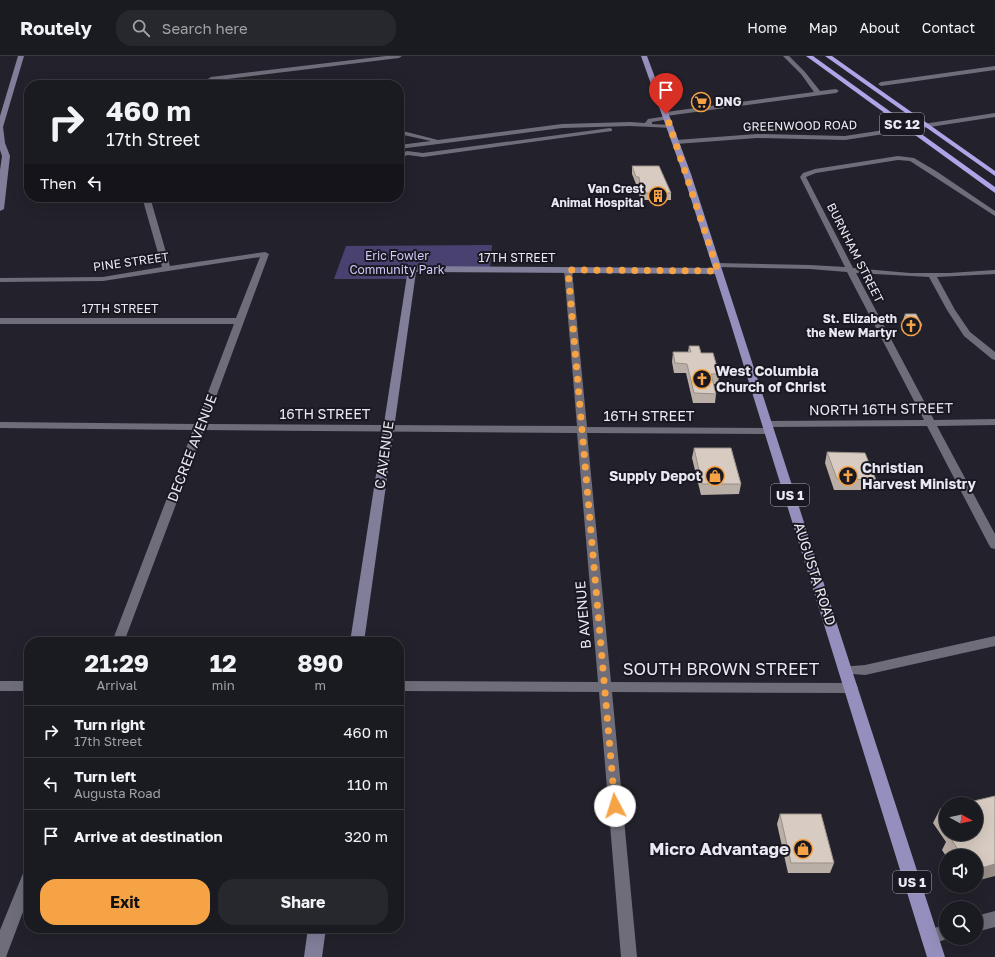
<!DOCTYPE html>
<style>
:root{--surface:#1a1a21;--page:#27272e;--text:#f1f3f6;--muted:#9fa1a5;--line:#38383f;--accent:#f5a345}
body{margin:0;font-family:"Golos Text",sans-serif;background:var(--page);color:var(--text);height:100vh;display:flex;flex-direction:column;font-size:15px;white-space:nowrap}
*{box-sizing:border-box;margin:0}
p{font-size:13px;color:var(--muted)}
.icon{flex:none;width:22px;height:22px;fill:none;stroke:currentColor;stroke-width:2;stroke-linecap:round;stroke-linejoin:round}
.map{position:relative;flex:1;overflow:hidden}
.panel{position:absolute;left:24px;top:581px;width:380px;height:296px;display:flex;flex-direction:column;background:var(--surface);border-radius:16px;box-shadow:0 4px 16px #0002,0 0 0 1px var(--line)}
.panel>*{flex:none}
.hud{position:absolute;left:24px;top:24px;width:380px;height:122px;border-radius:16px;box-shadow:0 4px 16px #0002,0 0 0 1px var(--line);background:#1a1a21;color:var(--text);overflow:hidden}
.needle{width:26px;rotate:98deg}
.controls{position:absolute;left:939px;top:741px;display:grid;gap:8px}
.controls a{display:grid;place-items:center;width:44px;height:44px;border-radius:50%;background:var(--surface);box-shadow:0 4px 16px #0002,0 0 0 1px var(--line);font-size:20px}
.pin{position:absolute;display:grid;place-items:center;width:34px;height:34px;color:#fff;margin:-41px -17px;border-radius:50% 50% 50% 0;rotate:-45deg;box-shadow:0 0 4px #0007}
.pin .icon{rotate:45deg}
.me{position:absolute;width:44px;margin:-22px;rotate:355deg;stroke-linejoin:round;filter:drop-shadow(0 0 3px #0008)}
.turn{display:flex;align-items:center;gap:14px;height:84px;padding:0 16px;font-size:18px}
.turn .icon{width:52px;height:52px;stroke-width:2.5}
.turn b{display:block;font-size:28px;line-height:34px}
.then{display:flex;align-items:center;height:38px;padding:0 16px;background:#0003;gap:8px;font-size:15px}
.eta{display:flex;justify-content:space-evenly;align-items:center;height:68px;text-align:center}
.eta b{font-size:24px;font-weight:700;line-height:28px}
.button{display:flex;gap:8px;margin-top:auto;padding:8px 16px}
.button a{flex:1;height:46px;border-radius:16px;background:var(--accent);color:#111;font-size:16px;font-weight:700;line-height:46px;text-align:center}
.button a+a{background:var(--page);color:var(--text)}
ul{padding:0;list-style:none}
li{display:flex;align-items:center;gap:12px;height:52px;padding:0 16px;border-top:1px solid var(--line)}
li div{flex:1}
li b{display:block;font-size:15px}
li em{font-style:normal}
header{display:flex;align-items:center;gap:24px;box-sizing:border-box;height:56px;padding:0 20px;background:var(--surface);border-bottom:1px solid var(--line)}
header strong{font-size:19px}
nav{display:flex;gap:22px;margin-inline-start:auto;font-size:14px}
.search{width:280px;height:36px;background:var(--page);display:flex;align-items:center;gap:10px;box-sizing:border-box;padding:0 14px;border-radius:16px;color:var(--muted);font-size:15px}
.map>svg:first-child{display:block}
.green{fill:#494170}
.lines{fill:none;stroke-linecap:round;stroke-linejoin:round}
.street{fill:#6e6d79;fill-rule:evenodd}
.secondary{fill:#817e9a;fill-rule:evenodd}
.primary{fill:#948fbc;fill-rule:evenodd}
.highway{fill:#aea5e8;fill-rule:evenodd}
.wall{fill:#baafa7}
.shaded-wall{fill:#978f88}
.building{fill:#d8ccc2;stroke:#978f88}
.route{stroke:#f5a345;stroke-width:7;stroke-dasharray:0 12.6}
.labels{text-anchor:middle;stroke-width:4;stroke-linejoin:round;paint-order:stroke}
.far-poi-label{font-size:12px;font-weight:bold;fill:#eae9f1;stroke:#1a1922;text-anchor:end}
.far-street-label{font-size:12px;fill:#eae9f1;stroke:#1a1922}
.far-park-label{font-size:12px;fill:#d1cbfb;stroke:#1a1922}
.shield{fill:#1a1922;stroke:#acabb3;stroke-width:1}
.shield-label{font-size:13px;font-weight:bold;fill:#eae9f1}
.poi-label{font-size:14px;font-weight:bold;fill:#eae9f1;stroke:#1a1922;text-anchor:start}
.street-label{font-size:14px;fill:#eae9f1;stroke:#1a1922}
.near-street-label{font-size:17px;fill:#eae9f1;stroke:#1a1922}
.near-poi-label{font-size:17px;font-weight:bold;fill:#eae9f1;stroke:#1a1922;text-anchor:end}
</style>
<header>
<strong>Routely</strong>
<div class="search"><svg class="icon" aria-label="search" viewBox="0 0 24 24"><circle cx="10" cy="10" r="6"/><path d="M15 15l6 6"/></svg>Search here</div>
<nav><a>Home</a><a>Map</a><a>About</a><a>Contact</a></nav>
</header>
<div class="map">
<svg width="995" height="901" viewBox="0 0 995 901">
<rect width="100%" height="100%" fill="#23222c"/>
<!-- green -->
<path class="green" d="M492,189l-2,25 -77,-1 -2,10h-77l12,-33z"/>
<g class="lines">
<!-- street -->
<g class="street">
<path d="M386,0h16l-3,2 -188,23 -3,-2 3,-2z"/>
<path d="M783,0h6l16,16 15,19 16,-2 3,2 -3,2 -170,23 -3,-2 3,-2 148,-20 -13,-18z"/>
<path d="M995,10v4l-114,16 -3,-2 3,-2z"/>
<path d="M995,57v4l-150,23 -88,-2 -81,6 -3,-2 3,-2 81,-6 88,2z"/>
<path d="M667,60l3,2 -1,1 -17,3v2l19,1 3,2 -1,1 -43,-2 -68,2 -163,21v-4l32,-4 -32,-7v-4l39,10 124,-16 68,-2 15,1 3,-4z"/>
<path d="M610,72l2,1v2l-189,26 -15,-2 -9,3v-4l8,-3 16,2z"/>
<path d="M898,100l16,2 22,13 59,40v5l-85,-55 -12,-1 -82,13 -10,4 47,91 57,5h39l46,-3v4l-58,3 18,33 15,22 25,20v8l-3,-1 -28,-23 -17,-26 -18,-33 -73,-4 78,147 61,-1v6l-58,1 58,108v15l-4,-1 -2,-3 -62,-119 -160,1 -5,-3 5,-3 157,-1 -77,-148 -37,-3 -94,-2 -4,-2 4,-2 94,2 35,2 -45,-90 3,-4 12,-4z"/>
<path d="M142,141h8l20,69 95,-14 4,2 -63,170 371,2 -13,-156 4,-2 4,2 15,157 182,1 5,3 -5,3 -182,-1 24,249 240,1 5,1 2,4 -2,4 -5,1 -239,-1 25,265h-16l-22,-265 -200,-1v-10l199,1 -21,-249 -373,-3 -80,212h-12l81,-212 -193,-2v-6l196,2 38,-100h-234v-6h236l24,-61 -157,24 -103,1v-4l103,-1 59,-10z"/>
<path d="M995,580v10l-130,29 -25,-2 -2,-3 2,-3 25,-2z"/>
<rect x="0" y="625" width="29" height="10"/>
<path d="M29,813v27l-23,61h-6v-27l24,-59z"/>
<path d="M995,855v16l-19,5v-16z"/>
<path d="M946,868v14h4l-21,7 -6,-3 -2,-5 2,-5z"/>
</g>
<!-- secondary -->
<g class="secondary">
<path d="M18,0h6l-21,71 2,16 5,13 -6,53 -4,2v-41l2,-14 -2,-6v-34z"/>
<path d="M412,210l306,2 4,3 -4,3 -302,-2 -52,370h-14l58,-373z"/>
<path d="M308,872h18l-4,29h-18z"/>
</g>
<!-- primary -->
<path class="primary" d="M641,0h6l44,118 254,783h-18l-198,-639 -46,-144z"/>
<!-- highway -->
<g class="highway">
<path d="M806,0h7l182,131v6z"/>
<path d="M825,0h7l163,115v5z"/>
</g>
</g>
<!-- wall -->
<g class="wall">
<path d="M632,110l39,27v7h-31l-2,-16h-2l-4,-10z"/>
<path d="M905,258l17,11 -2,6h-12l-5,-11z"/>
<path d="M689,290l12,7 18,21 -1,10h-4l2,10 -1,9h-22l-7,-30h-12l-2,-11 1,-10h15z"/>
<path d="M694,392l47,36 -2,10 -38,1 -9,-37z"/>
<path d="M827,396l49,28 -3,10h-39l-9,-27z"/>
<path d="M995,740l-19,85v-25h-30l-4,-6 4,-8 -13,-19 7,-14 6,-1v26h30z"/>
<path d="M780,758l54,49 -4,10h-42l-11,-49z"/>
</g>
<!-- shaded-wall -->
<g class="shaded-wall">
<path d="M968,797l-2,3h-6l1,-2z"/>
<path d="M995,808v12l-19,5v-9l2,-3z"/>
</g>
<!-- building -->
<g class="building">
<path d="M632,110h27l12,27h-30l-2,-16h-3z"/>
<path d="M905,258h11l6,11h-12z"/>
<path d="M689,290h10l2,7h12l6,21h-8l5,20 -22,-1 -7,-29 -12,-1 -2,-11h18z"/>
<path d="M694,392h37l10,36h-39z"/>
<path d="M827,396l38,1 11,27 -39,-1z"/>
<path d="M995,740v68l-17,5 -2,-4v-9h-6l-2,-3 -7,1 -12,-18 6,-2h21v-30h-15z"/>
<path d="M946,752v10l-6,-9z"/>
<path d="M780,758h41l13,49h-43z"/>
</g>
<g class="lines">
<!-- route -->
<path class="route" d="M615,750l-47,-536 150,1 -52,-157"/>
</g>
<!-- icons -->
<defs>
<symbol id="supermarket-ring" viewBox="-11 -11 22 22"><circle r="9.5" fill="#1a1922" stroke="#f5a345" stroke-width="1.5"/><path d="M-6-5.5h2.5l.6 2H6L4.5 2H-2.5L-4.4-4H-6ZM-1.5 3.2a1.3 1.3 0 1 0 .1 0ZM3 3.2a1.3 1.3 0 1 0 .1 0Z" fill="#f5a345"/></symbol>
<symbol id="building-ring" viewBox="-11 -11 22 22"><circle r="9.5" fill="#1a1922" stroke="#f5a345" stroke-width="1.5"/><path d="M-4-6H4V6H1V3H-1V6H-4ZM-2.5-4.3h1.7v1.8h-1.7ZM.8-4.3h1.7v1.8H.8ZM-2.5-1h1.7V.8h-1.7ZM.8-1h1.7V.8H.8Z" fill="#f5a345"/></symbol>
<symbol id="church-ring" viewBox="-11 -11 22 22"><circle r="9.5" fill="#1a1922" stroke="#f5a345" stroke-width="1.5"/><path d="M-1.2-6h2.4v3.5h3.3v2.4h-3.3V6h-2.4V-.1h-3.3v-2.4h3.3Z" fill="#f5a345"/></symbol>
<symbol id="shop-ring" viewBox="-11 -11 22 22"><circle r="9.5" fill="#1a1922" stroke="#f5a345" stroke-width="1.5"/><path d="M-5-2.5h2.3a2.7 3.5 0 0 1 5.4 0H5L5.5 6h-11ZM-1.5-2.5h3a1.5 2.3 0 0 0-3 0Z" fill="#f5a345"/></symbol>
</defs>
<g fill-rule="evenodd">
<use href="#supermarket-ring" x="690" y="35" width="22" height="22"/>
<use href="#building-ring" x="647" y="129" width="22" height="22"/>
<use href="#church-ring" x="900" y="259" width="22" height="22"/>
<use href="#church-ring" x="691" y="312" width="22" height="22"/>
<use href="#shop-ring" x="704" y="409" width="22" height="22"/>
<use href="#church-ring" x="837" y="409" width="22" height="22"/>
<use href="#shop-ring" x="792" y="782" width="22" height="22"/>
</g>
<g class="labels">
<!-- far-poi labels -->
<g class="far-poi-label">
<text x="715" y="50" text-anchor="start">DNG</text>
<text x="644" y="137">Van Crest<tspan x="644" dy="14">Animal Hospital</tspan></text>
<text x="897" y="267">St. Elizabeth<tspan x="897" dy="14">the New Martyr</tspan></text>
</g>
<!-- far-street labels -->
<g class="far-street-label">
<text transform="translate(800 70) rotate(-1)" y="4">GREENWOOD ROAD</text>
<text transform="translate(855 197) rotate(63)" y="4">BURNHAM STREET</text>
<text x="517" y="206">17TH STREET</text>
<text transform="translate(131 206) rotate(-8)" y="4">PINE STREET</text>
<text x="120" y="257">17TH STREET</text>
</g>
<!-- far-park labels -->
<g class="far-park-label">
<text x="397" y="204">Eric Fowler<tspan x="397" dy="14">Community Park</tspan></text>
</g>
<!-- shield labels -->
<g class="shield">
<rect x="880" y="57" width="44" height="22" rx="3"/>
<rect x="771" y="428" width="38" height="22" rx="3"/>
<rect x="893" y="815" width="38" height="22" rx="3"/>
</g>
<g class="shield-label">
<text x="902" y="73">SC 12</text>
<text x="790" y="444">US 1</text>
<text x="912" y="831">US 1</text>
</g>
<!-- poi labels -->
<g class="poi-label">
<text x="716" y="320">West Columbia<tspan x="716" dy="16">Church of Christ</tspan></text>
<text x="862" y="417">Christian<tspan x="862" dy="16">Harvest Ministry</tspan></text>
<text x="701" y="425" text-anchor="end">Supply Depot</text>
</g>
<!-- street labels -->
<g class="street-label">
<text transform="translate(881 353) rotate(-1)" y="5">NORTH 16TH STREET</text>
<text x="325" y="363">16TH STREET</text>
<text x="649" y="365">16TH STREET</text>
<text transform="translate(192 392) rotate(-69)" y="5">DECREE AVENUE</text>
<text transform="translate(384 399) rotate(-82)" y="5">C AVENUE</text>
<text transform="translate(815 518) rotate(72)" y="5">AUGUSTA ROAD</text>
<text transform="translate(583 559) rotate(-95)" y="5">B AVENUE</text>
</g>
<!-- near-street labels -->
<g class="near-street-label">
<text x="721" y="619">SOUTH BROWN STREET</text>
</g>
<!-- near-poi labels -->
<g class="near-poi-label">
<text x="789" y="799">Micro Advantage</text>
</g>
</g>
</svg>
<div class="controls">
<a><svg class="needle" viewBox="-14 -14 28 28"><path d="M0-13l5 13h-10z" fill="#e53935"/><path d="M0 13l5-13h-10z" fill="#9fa1a5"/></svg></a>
<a><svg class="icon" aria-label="sound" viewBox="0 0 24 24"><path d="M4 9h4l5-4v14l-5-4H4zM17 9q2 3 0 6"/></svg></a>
<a><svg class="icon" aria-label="search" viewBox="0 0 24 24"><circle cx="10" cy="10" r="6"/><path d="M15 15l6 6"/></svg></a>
</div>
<div class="pin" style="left:666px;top:58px;background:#d93025"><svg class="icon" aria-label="arrive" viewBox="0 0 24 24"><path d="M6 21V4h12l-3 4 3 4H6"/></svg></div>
<svg class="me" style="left:615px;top:750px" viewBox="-20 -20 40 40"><circle r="19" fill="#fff"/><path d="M0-13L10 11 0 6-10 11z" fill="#f5a345"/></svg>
<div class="hud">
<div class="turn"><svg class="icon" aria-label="right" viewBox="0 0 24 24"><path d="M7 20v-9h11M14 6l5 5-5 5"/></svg><div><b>460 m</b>17th Street</div></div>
<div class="then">Then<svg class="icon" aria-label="left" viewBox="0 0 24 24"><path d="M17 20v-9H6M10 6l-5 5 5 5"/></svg></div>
</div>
<section class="panel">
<div class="eta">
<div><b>21:29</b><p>Arrival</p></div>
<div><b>12</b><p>min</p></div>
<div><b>890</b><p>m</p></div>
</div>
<ul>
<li><svg class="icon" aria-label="right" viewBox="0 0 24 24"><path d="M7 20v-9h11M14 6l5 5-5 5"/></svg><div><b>Turn right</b><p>17th Street</p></div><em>460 m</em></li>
<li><svg class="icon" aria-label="left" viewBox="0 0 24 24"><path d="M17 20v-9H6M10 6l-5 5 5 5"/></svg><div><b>Turn left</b><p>Augusta Road</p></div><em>110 m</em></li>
<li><svg class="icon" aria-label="arrive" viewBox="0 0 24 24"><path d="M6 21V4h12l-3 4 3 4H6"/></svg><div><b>Arrive at destination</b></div><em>320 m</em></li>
</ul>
<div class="button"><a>Exit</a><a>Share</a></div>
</section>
</div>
